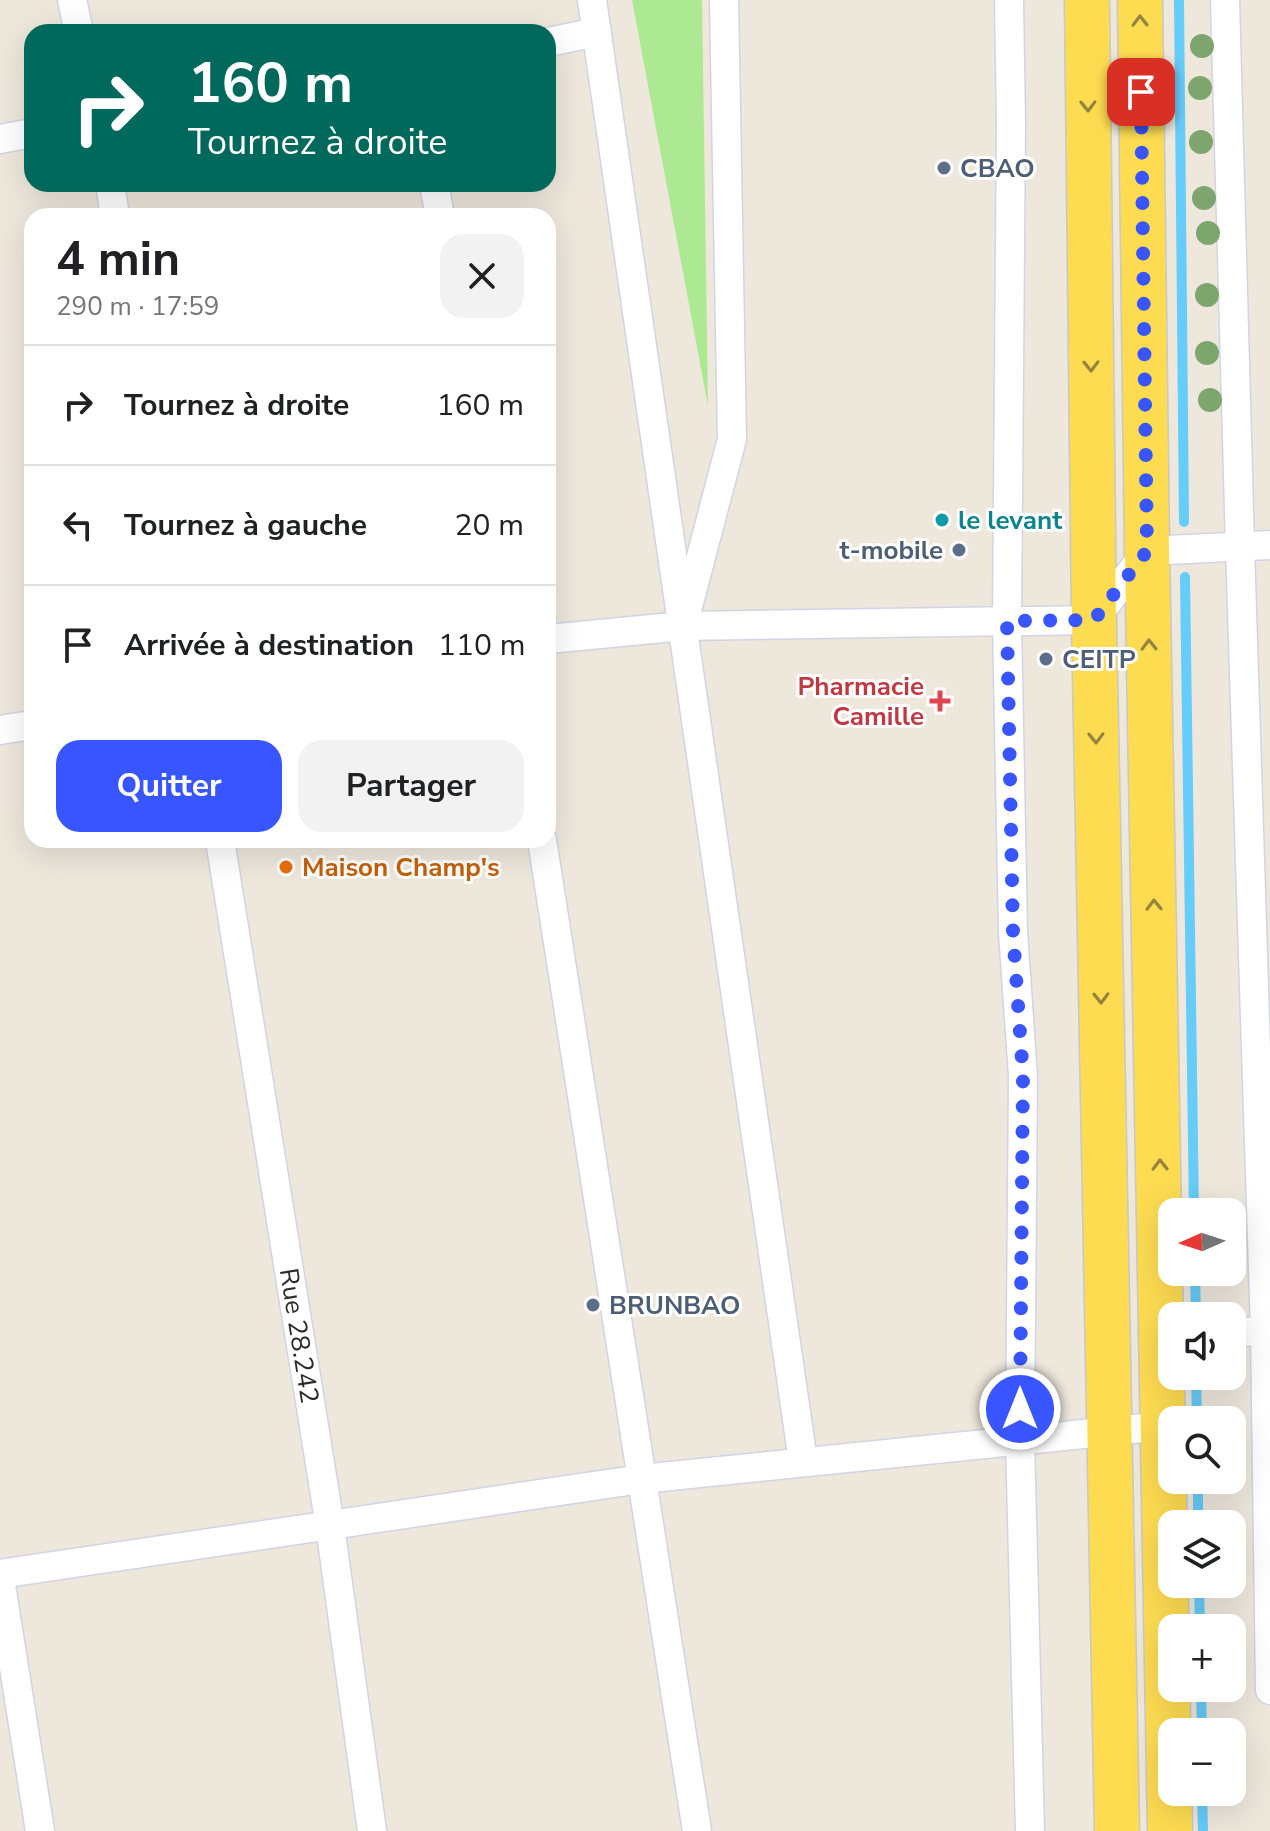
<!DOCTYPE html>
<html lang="fr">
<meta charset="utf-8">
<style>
:root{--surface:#fff;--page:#f2f2f2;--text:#202124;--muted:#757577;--line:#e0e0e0;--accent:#3855ff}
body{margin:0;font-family:"Nunito Sans",sans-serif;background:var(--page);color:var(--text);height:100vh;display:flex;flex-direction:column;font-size:30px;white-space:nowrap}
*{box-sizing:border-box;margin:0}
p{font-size:26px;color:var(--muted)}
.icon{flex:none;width:44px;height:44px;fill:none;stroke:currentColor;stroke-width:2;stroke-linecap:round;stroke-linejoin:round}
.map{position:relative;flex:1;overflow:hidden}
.drawer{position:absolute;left:24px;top:208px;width:532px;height:640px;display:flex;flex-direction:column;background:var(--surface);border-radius:24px;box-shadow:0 8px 32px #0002}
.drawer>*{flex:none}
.guide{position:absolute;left:24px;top:24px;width:532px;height:168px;border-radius:24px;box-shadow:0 8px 32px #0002;background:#00695c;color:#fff;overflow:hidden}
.needle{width:52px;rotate:267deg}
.tools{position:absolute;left:1158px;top:1198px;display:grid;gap:16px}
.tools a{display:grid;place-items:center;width:88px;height:88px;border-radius:16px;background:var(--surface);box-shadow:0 8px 32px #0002;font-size:40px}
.pin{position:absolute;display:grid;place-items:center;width:68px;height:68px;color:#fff;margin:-34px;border-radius:16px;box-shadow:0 4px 12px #0006}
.me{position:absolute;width:88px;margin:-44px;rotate:0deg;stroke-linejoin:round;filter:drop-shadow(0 0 6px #0008)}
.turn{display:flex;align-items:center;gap:28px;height:168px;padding:0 32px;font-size:36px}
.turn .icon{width:104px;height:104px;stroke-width:2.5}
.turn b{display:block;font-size:56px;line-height:68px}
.round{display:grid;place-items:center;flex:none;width:84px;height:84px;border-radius:24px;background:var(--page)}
.summary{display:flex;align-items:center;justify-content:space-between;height:136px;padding:0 32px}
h1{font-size:48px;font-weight:700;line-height:60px}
.action{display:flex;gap:16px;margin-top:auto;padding:16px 32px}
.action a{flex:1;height:92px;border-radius:24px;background:var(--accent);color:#fff;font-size:32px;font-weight:700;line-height:92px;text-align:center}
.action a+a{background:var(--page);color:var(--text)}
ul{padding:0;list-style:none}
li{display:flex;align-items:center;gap:24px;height:120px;padding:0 32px;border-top:2px solid var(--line)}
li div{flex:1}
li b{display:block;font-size:30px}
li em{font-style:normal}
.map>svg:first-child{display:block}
.green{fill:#ade993}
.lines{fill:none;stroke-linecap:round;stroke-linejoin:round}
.stream{stroke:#66ccf9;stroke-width:10}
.street-casing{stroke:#d1d4e5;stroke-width:31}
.primary-casing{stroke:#c8c8c8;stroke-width:47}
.street{stroke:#fff;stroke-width:28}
.primary{stroke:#fddc52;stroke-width:44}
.tree{fill:#7ea56e}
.oneway{stroke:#94843e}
.route{stroke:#3855ff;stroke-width:14;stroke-dasharray:0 25.2}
.service-dot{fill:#5c6f8a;stroke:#fff;stroke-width:3}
.culture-dot{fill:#0f9aa8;stroke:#fff;stroke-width:3}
.health-dot{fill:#e0444e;stroke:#fff;stroke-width:3}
.food-dot{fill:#e8710a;stroke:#fff;stroke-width:3}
.labels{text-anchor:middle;stroke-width:6;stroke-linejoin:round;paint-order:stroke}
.service-label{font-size:26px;font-weight:bold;fill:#4e5e75;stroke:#fff;text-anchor:start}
.culture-label{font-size:26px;font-weight:bold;fill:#0d838f;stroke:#fff;text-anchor:start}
.health-label{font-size:26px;font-weight:bold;fill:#be3a42;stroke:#fff;text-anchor:end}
.food-label{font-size:26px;font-weight:bold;fill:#c56008;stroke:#fff;text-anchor:start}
.street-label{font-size:26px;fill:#2b2b2b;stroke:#fff}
</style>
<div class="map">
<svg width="1270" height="1831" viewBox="0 0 1270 1831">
<rect width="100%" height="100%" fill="#eee7dc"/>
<!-- green -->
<path class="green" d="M632,0h70l6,406z"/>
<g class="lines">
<!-- stream -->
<g class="stream">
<path d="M1179,0l5,522"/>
<path d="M1185,577l9,635"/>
<path d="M1195,1272l1,44"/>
<path d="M1196,1376l1,44"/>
<path d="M1198,1480v44"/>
<path d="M1199,1584l1,44"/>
<path d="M1201,1688l1,44"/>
<path d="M1202,1792l1,39"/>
</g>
<defs>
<g id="street">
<path d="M72,0l7,32"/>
<path d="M592,0l211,1461"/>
<path d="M1009,0l2,123 -4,498 6,311 10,144 -3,364 10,391"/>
<path d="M1225,0l15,547 25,784 5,359"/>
<path d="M548,42l49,-10"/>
<path d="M0,139l32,-6"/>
<path d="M110,184l5,32"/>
<path d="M434,184l6,32"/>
<path d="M686,614l46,-175 -8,-439"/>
<path d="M548,639l135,-13 411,-6 53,-69 123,-6"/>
<path d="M0,730l32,-5"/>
<path id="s1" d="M220,840l110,686 42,305"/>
<path d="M542,840l155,991"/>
<path d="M1232,1332l38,-1"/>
<path d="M0,1574l641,-95 521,-53"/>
<path d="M0,1579l40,252"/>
</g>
<g id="primary">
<path d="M1087,0l7,620 23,1211"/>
<path d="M1140,0l7,551 23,1280"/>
</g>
</defs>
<!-- street casing -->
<use href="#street" class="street-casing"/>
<!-- primary casing -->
<use href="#primary" class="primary-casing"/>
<!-- street -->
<use href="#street" class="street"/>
<!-- primary -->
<use href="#primary" class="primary"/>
</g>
<!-- trees -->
<g class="tree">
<circle cx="1202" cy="46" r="12"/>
<circle cx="1200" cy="88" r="12"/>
<circle cx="1201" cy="142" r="12"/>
<circle cx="1204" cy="198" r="12"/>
<circle cx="1208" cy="233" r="12"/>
<circle cx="1207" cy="295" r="12"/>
<circle cx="1207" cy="353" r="12"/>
<circle cx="1210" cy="400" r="12"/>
</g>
<!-- one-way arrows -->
<defs><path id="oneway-chevron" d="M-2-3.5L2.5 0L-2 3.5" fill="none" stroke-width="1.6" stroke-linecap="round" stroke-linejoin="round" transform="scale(2)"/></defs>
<g class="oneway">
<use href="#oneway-chevron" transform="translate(1140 21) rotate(-91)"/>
<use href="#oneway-chevron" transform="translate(1088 106) rotate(89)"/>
<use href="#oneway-chevron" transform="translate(1091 366) rotate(89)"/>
<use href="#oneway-chevron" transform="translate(1149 645) rotate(-91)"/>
<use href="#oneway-chevron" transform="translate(1096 738) rotate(89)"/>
<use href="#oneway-chevron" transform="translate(1154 905) rotate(-91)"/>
<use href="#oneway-chevron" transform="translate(1101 998) rotate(89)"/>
<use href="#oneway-chevron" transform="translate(1160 1165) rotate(-91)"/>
</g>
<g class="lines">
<!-- route -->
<path class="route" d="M1020,1409l3,-333 -10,-144 -6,-311 87,-1 53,-69 -6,-459"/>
</g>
<!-- markers -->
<g class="service-dot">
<circle cx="944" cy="168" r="8"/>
<circle cx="959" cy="550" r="8"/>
<circle cx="1046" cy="659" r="8"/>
<circle cx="593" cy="1305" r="8"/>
</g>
<circle class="culture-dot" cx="942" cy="520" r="8"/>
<path class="health-dot" d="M936 689h8v8h8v8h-8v8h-8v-8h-8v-8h8z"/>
<circle class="food-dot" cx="286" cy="867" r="8"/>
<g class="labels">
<!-- service labels -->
<g class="service-label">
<text x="960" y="177">CBAO</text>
<text x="943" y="559" text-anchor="end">t-mobile</text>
<text x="1062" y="668">CEITP</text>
<text x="609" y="1314">BRUNBAO</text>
</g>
<!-- culture labels -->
<g class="culture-label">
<text x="958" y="529">le levant</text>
</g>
<!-- health labels -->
<g class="health-label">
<text x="924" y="695">Pharmacie<tspan x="924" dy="30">Camille</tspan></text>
</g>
<!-- food labels -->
<g class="food-label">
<text x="302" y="876">Maison Champ's</text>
</g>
<!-- street labels -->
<g class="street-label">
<text dy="9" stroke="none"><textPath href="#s1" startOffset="502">Rue 28.242</textPath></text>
</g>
</g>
</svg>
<div class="tools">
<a><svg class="needle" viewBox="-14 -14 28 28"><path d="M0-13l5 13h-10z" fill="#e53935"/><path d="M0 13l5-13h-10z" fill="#757577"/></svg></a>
<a><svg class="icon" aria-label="sound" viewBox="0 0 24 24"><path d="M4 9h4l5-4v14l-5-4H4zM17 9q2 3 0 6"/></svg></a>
<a><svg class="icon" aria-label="search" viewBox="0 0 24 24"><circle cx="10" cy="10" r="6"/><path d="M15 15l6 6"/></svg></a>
<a><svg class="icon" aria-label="layers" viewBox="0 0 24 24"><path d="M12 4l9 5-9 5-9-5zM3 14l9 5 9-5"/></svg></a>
<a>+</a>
<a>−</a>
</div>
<div class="pin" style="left:1141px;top:92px;background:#d93025"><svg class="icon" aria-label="arrive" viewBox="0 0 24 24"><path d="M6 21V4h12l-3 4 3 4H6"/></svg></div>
<svg class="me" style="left:1020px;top:1409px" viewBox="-20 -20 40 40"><circle r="17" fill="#3855ff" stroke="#fff" stroke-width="3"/><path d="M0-11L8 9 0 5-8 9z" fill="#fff"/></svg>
<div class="guide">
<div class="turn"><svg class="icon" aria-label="right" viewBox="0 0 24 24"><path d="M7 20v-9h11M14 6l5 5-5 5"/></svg><div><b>160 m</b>Tournez à droite</div></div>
</div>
<section class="drawer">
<div class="summary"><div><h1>4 min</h1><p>290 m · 17:59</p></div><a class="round"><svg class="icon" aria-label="close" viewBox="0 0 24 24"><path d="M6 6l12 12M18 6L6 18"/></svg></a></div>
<ul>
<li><svg class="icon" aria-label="right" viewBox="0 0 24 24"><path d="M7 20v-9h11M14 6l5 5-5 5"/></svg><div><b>Tournez à droite</b></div><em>160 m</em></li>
<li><svg class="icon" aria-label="left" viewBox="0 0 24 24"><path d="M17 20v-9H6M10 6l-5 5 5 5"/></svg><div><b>Tournez à gauche</b></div><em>20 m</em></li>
<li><svg class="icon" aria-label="arrive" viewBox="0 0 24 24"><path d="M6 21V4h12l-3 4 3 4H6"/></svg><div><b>Arrivée à destination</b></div><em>110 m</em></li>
</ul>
<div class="action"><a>Quitter</a><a>Partager</a></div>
</section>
</div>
